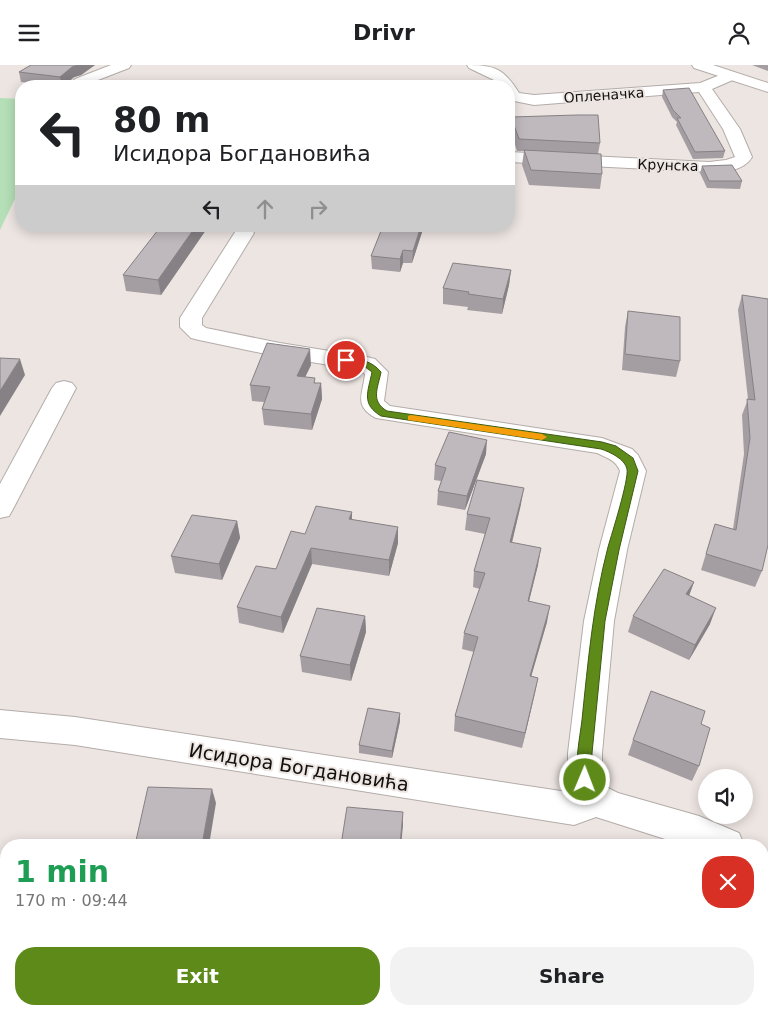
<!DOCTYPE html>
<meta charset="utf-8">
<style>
:root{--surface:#fff;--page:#f2f2f2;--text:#202124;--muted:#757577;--accent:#5e8a1a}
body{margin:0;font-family:"DejaVu Sans",sans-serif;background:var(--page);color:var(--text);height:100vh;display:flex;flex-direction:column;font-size:19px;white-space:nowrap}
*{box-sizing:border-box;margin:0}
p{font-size:16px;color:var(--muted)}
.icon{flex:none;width:28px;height:28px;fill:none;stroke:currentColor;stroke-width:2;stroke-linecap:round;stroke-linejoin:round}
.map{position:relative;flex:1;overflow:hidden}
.panel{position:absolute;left:0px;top:774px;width:769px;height:176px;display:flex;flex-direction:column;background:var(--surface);border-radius:20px 20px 0 0;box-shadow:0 2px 12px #0003}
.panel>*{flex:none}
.top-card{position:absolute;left:15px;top:15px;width:500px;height:152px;border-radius:20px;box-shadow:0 2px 12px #0003;background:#fff;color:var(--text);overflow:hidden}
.buttons{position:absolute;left:698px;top:704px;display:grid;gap:10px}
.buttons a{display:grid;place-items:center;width:55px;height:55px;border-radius:50%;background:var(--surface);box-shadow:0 2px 12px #0003;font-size:25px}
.pin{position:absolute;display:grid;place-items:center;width:42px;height:42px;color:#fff;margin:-21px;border:2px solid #fff;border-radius:50%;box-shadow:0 1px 5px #0007}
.me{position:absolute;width:55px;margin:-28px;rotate:1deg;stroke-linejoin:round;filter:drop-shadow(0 0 4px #0008)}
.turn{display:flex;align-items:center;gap:18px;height:105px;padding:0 15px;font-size:22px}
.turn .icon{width:65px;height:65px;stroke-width:2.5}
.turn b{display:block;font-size:35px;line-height:42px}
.lanes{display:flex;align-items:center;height:48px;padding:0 15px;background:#0003;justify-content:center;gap:25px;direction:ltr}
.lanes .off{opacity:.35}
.round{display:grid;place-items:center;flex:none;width:52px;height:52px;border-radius:20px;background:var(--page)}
.overview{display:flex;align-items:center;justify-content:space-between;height:85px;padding:0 15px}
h1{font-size:30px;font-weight:600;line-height:38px;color:#1e9e55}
.cta{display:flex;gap:10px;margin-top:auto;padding:10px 15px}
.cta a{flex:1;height:58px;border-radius:20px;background:var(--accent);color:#fff;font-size:20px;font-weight:600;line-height:58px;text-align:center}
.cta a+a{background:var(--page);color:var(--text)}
header{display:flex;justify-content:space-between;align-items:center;height:65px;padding:0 15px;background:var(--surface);font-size:22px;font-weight:600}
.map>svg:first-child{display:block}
.green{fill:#b5dfb7}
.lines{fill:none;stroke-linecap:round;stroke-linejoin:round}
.minor-casing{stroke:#b3aca9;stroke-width:2}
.tertiary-casing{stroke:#b3aca9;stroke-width:2}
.minor{fill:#fff;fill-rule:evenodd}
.tertiary{fill:#fff;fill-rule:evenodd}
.wall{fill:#a49ea2}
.shaded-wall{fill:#868184}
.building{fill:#bfb8bc;stroke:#868184}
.route{fill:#5e8a1a;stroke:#3d5a11}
.slow{fill:#f59e0b}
.labels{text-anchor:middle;stroke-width:4;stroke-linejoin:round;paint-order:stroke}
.far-street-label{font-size:14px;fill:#12100e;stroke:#ede5e2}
.near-street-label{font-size:19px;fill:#12100e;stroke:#ede5e2}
</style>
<header><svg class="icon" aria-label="menu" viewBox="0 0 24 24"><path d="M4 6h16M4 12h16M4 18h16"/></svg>Drivr<svg class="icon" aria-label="person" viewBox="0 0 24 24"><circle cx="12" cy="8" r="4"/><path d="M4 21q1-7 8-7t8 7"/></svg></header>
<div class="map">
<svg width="768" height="949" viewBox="0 0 768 949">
<rect width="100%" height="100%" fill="#ede5e2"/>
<!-- green -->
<path class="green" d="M0,33l21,1v87l-21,44z"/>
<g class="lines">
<defs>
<g id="minor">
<path d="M111,0h20l-2,3 -44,17 -6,1 -6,-4 2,-3z"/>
<path d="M467,0c28,0 37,4 52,28l15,2 166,-12 25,-10h10l2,3 -2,3 -23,10 28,40 12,28c-8,14 -28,15 -43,15l-200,-10v-10l200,10 17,-2 9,-3 -12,-28 -24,-37 -165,13 -25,-5v-14h-9l-4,-5 -27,-13z"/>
<path d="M244,162l7,2 3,4 -52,85v7l4,3 74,15 87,14 8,2 13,13 -4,29 6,5 212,32 30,11 6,6 8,16 -19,79 -13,71 -12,132v24l6,11 10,5 81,23 40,17 5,12h-60l-88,-28 -22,8 -499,-80 -75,-7v-28l75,7 499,76 -6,-13v-27l16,-132 15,-71 21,-79c-4,-11 -13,-13 -23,-18l-221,-35c-23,-12 -13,-24 -11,-44l-5,-4 -80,-13 -81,-17 -8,-2 -11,-11v-9l57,-89z"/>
<path d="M64,316l8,2 4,5 -63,121 -4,7 -9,2v-34l52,-96 4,-5z"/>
</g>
<path id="tertiary" d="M692,0h21l55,18v9l-74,-24z"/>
</defs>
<!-- minor casing -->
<use href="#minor" class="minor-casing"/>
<!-- tertiary casing -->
<use href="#tertiary" class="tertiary-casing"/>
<!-- minor -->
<use href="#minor" class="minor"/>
<!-- tertiary -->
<use href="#tertiary" class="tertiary"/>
</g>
<!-- wall -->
<g class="wall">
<path d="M31,0h64l-14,10 -7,2 -10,9h-9l-34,-4 -2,-10z"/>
<path d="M752,0h16v6z"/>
<path d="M663,25l62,61 -2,7 -30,1 -17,-34 1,-3 -5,-5 -10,-20z"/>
<path d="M511,52l89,26 -2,11 4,20 -2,15 -71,-4 -7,-20 2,-14h-7l-7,-23z"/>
<path d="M702,101l40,15 -2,8 -33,-1 -7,-15z"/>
<path d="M383,161h41l-12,37h-9l-3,9 -28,-3 -1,-13z"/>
<path d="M208,162l-47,68 -35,-4 -3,-16z"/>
<path d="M511,205l-2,15 -7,29 -35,-4 1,-3 -25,-3v-16z"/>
<path d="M742,230l26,4 -6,272 -7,16 -54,-17 14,-46 18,5 11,-75 -2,-39 6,-16 -10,-89z"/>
<path d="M628,246l52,50 -4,16 -54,-7 3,-43z"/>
<path d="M311,300l-6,12 11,6h5l1,16 -10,31 -48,-5 -2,-16 2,-7 -12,-1 -2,-16z"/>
<path d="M486,389l-21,56 -28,-5 1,-14 3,-10 -7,-1 1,-15z"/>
<path d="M521,439l-9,39 26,22 -9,36 18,21 -16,54 7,2 -16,70 -68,-17 1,-15 19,-64 -12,-3 2,-16 16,-44 -7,-2 1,-16 11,-37 -20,-4 2,-16z"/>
<path d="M352,455l46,7v16l-9,33 -77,-12 -29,69 -44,-10 -2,-16 39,-38 29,-35z"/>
<path d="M237,456l3,17 -18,42 -47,-7 -4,-17z"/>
<path d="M694,517l-5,14 21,28 -21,36 -61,-28 5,-16z"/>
<path d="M365,551l1,16 -15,49 -49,-9 -2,-16z"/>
<path d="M400,648v8l-8,37 -33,-5v-8z"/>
<path d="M701,659l-2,42 -7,15 -64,-26 5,-15z"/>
<path d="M762,799l6,1v105l-6,-1z"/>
</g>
<!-- shaded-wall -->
<g class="shaded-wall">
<path d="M78,0h17l-14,10 -7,2 -10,9h-2l-2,-9 12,-10z"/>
<path d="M196,161l12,1 -47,68 -3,-15z"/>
<path d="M421,161h3l-12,37 1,-12z"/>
<path d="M403,185v13l-3,9v-13z"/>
<path d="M511,205l-2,15 -7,29 1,-15z"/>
<path d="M310,284l1,16 -13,27 -1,-16z"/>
<path d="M20,294l5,16 -25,41v-25z"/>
<path d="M321,318l1,16 -10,31 -1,-16z"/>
<path d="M487,375l-1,14 -21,56 2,-14z"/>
<path d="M524,423l-3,16 -13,54 2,-16z"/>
<path d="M352,447v16l-3,-9z"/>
<path d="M237,456l3,17 -18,42 -3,-16z"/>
<path d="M398,462v16l-9,33v-16z"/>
<path d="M311,483l1,16 -29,69 -2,-16z"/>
<path d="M541,483l-3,17 -13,52 3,-16z"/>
<path d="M694,517l-6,16 -2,-4z"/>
<path d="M550,541l-3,16 -20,69 3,-15z"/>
<path d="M716,543l-6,16 -21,36 6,-15z"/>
<path d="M365,551l1,16 -15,49 -1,-16z"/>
<path d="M538,613l-3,15 -13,55 3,-15z"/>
<path d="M400,648v8l-8,37v-7z"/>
<path d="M212,724l4,14 -7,42h-7z"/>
<path d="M403,747v14l-2,19h-1z"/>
</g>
<!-- building -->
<g class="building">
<path d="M31,0h47l-6,2 -12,10 -41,-5z"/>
<path d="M689,23l36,63 -30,1 -18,-34h4l-8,-8 -10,-20z"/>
<path d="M577,50h21l2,28 -81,-4 -8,-22z"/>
<path d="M524,85l77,4 1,20 -71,-4z"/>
<path d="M732,100l10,16h-33l-7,-15z"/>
<path d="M163,161h33l-38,54 -35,-5 35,-45h3z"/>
<path d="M383,161h38l-8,25 -10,-1 -3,9 -29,-3z"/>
<path d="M453,198l58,7 -8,29 -35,-5 1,-2 -26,-4z"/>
<path d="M742,230l26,4v246l-6,26 -56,-17 9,-30 21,6 14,-92 -3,-39 8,1z"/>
<path d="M628,246l52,6v44l-55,-7z"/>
<path d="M267,278l43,6 -13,27 18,2 -1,5h7l-10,31 -49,-5 8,-22 -20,-2z"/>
<path d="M0,293l20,1 -20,32z"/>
<path d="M449,367l38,8 -20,56 -29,-5 8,-23 -11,-3z"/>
<path d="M477,415l47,8 -14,54 31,6 -13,53 22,5 -20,70 8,2 -13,55 -70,-17 23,-79 -14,-4 21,-60 -11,-2 16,-53 -23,-4z"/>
<path d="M316,441l36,6 -3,7 49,8 -9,33 -78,-12 -30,69 -44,-10 19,-41 20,3 15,-38 14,3z"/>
<path d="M192,450l45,6 -18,43 -48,-8z"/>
<path d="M664,504l30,13 -8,12 30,14 -21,37 -62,-29z"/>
<path d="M317,543l48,8 -15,49 -50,-9z"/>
<path d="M651,626l54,20 -4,13 9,4 -11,38 -66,-26z"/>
<path d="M368,643l32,5 -8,38 -33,-6z"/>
<path d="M148,722l64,2 -10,56h-67z"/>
<path d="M347,742l56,5 -3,33h-59z"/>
<path d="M762,799l6,1v85h-6z"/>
<path d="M327,944h62l22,2 -1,3h-83z"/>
</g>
<!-- route -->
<path class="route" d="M346,292c14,3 25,3 35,15 -3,16 -11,29 6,39l215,31 14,4 17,12 5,13 -19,79 -14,71 -13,132v27l-2,4 -5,2 -5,-2c-7,-14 0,-47 2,-64 6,-58 11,-116 26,-173 4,-14 21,-67 19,-78 -2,-10 -17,-17 -26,-20l-220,-33c-20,-12 -13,-24 -9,-44l-8,-6 -21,-4v-4z"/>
<!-- slow -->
<path class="slow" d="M411,350l131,19 5,3 -5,3 -134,-20v-4z"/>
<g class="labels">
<!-- far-street labels -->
<g class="far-street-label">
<text transform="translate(604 30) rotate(-4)" y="5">Опленачка</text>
<text transform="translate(668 100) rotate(2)" y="5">Крунска</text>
</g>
<!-- near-street labels -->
<g class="near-street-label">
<text transform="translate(299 702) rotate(9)" y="7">Исидора Богдановића</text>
</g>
</g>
</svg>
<div class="buttons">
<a><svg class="icon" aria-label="sound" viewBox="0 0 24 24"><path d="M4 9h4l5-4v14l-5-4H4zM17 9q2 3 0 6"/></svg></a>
</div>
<div class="pin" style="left:346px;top:295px;background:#d93025"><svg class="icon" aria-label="arrive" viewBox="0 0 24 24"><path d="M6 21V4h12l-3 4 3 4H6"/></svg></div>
<svg class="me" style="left:585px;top:715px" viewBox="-20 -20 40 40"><circle r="17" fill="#5e8a1a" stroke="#fff" stroke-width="3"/><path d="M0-11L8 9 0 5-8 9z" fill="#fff"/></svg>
<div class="top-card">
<div class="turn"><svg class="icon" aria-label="left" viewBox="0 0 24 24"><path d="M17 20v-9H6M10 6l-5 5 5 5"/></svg><div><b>80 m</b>Исидора Богдановића</div></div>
<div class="lanes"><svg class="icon" aria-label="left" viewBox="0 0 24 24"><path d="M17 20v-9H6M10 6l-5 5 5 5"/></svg><svg class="icon off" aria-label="ahead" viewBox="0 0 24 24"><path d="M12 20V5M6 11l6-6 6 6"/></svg><svg class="icon off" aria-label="right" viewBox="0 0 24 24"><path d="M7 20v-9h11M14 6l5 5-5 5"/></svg></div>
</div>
<section class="panel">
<div class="overview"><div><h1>1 min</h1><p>170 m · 09:44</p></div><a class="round" style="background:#d93025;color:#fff"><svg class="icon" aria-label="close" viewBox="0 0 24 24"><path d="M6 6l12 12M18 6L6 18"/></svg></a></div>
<div class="cta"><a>Exit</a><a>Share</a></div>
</section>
</div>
